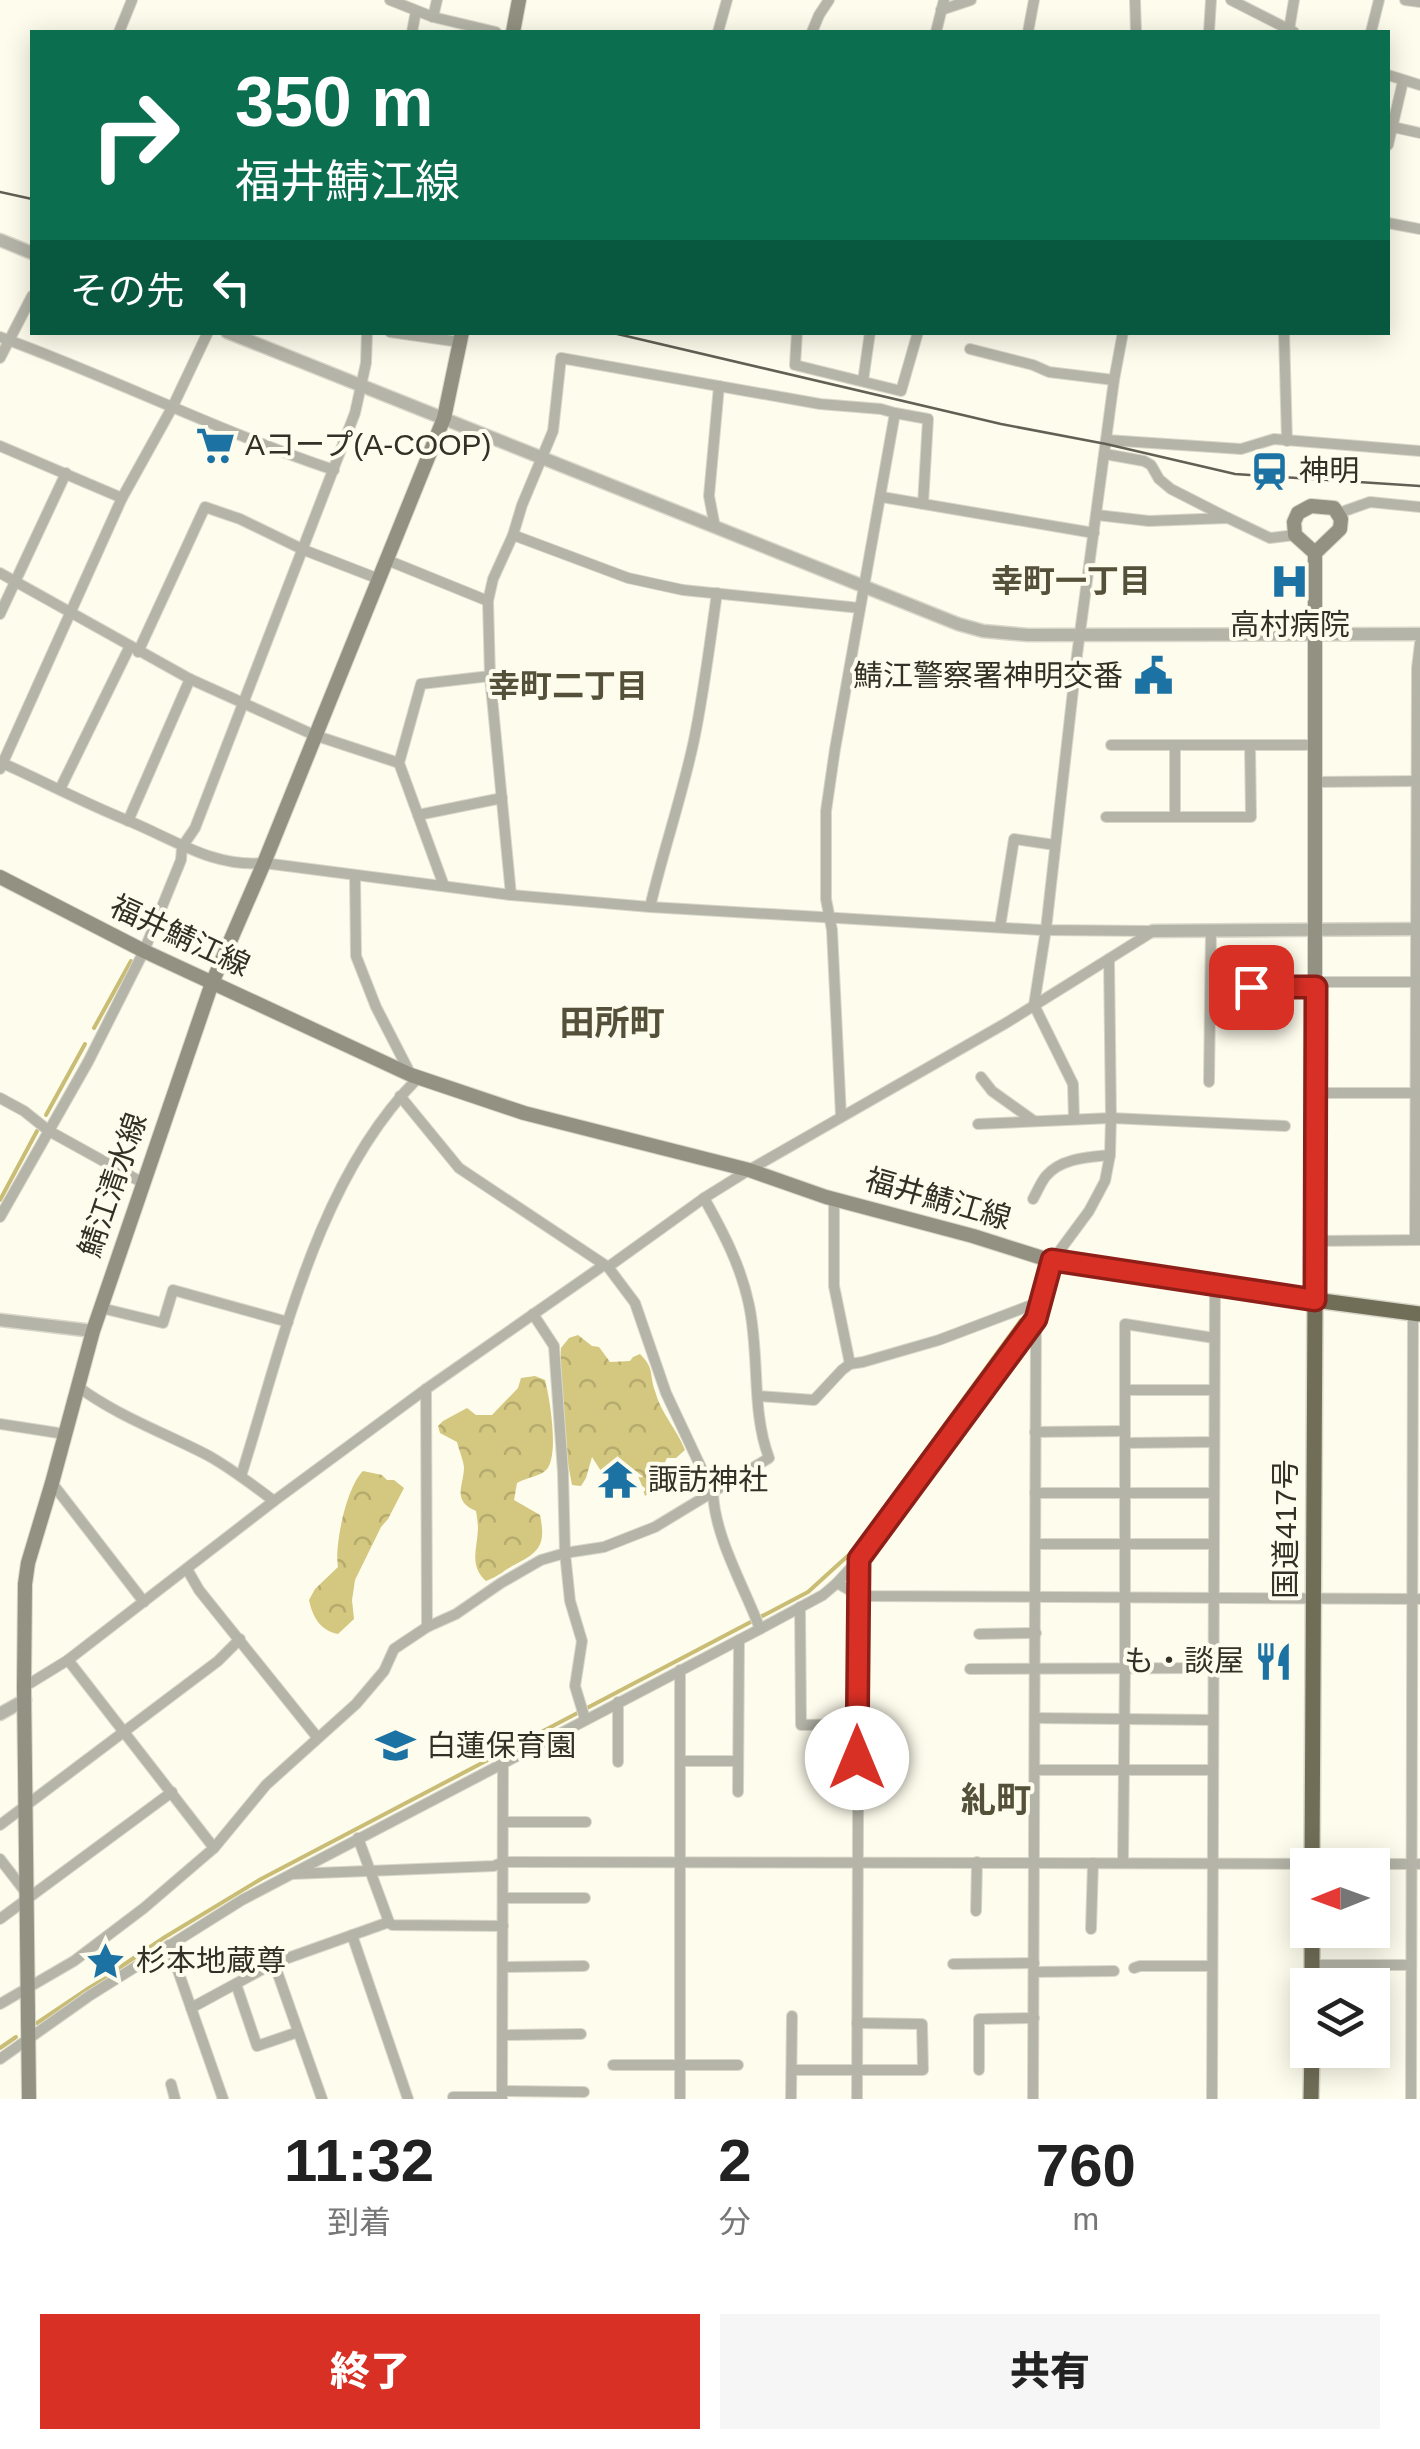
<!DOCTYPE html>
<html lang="ja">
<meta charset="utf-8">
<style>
:root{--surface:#fff;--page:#f6f6f6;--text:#222;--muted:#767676;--accent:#d93025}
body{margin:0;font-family:Arial,"Noto Sans JP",sans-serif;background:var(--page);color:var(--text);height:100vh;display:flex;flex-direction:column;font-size:38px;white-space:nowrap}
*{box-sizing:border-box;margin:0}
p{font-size:32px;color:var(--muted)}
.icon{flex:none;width:55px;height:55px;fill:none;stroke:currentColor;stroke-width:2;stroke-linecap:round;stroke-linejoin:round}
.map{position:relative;height:2099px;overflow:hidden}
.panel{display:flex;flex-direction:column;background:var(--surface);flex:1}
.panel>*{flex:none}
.guide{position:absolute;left:30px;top:30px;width:1360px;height:305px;border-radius:0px;box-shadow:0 5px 25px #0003;background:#0b6e4f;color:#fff;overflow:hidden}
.needle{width:65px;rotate:269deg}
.fabs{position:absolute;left:1290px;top:1848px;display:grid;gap:20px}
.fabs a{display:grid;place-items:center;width:100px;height:100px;border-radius:0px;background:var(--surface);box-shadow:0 5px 25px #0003;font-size:50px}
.pin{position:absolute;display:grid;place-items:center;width:85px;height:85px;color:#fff;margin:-42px;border-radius:20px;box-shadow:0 5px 15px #0006}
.me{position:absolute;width:110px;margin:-55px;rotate:0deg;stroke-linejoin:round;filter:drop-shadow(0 0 8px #0008)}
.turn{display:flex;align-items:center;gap:35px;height:210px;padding:0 40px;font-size:45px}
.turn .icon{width:130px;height:130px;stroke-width:2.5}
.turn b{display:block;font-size:70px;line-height:85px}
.then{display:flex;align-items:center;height:95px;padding:0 40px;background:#0003;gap:20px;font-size:38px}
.eta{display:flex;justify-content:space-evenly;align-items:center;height:170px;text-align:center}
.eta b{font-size:60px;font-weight:800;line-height:70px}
.primary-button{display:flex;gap:20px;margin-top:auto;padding:20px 40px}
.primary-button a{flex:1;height:115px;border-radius:0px;background:var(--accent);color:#fff;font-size:40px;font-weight:800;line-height:115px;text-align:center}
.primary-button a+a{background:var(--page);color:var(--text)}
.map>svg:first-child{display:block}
.forest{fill:url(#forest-crowns)}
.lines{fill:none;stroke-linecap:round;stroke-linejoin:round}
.stream{stroke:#c9bc75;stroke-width:4}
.minor-casing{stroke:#d9d7c9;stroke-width:12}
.tertiary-casing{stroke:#d9d7c9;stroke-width:15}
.secondary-casing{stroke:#d9d7c9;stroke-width:16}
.trunk-casing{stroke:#d9d7c9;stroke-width:18}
.minor{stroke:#b5b4a8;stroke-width:10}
.tertiary{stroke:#b5b4a8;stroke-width:12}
.secondary{stroke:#939181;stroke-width:14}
.trunk{stroke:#716e58;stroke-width:15}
.tram{stroke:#626055;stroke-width:2.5}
.route-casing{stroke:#8d1f18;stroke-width:25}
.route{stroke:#d93025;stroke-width:18}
.labels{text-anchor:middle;stroke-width:8;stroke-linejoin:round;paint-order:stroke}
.poi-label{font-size:30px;fill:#323127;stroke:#fefcec;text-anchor:start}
.street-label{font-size:30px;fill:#323127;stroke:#fefcec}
.neighbourhood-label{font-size:32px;font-weight:bold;fill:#54503a;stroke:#fefcec}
.quarter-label{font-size:35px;font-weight:bold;fill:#54503a;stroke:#fefcec}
</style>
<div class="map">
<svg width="1420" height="2099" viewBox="0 0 1420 2099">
<defs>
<pattern id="forest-crowns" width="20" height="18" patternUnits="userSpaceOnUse" patternTransform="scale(2.5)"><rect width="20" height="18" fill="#d4c77f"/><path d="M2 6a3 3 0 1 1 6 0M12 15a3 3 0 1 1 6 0" fill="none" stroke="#b6ab6e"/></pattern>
</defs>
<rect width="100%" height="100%" fill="#fefcec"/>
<!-- forest -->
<g class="forest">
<path d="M578,1335l14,11 7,1 11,15 20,-1 3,-4 7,-3c15,15 9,20 15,37 6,23 22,38 30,59l-9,8h-9c-8,16 -8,27 -22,38 -5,-18 -8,-29 -29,-31l-2,15 -6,2 -16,-25 -6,21 -5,8 -9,-1 -8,-43 -4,-70 1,-24 8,-10z"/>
<path d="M535,1376l10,4c5,19 14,74 2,89 -7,8 -20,8 -30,14l-3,17 26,15c6,29 0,37 -24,49 -12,6 -16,12 -30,17 -17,-16 -9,-31 -8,-52 0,-6 -1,-12 -2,-18 -25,-11 -12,-25 -12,-44 -1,-8 -5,-17 -7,-25l-17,-9 -2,-7 5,-5 24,-13 9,7h16l26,-27 3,-10z"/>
<path d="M363,1471l19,4 5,5h7l10,8 -16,31 -7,8 -26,53 -3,20 2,19 -16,15c-18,-4 -25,-16 -29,-34l6,-11 23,-22c-4,-22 9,-81 25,-96z"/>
</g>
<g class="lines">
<!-- stream -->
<g class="stream">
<path d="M94,1028l37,-67"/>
<path d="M46,1115l39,-71"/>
<path d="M0,1200l37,-69"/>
<path d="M37,2023l128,-86 96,-58 547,-287 44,-40 169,-232"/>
<path d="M0,2048l16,-11"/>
</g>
<defs>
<g id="minor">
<path d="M390,0l43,17 63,15"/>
<path d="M1135,0l1,32"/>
<path d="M1231,0l63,32"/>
<path d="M1405,0l15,2"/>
<path d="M941,10l30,-10"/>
<path d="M433,17l4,-17"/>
<path d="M1289,30l5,-30"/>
<path d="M119,32l13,-32"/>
<path d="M412,32l4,-21"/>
<path d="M718,32l9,-32"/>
<path d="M812,32l7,-17 10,-15"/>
<path d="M936,32l8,-32"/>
<path d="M1028,32l6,-32"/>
<path d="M1209,32l2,-32"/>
<path d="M1371,32l8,-32"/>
<path d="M1388,75l32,10"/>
<path d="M1393,127l27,6"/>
<path d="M1388,145l15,-64"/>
<path d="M1388,223l32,6"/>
<path d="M390,332l70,10"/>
<path d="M797,332l-2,33 106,26 17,-59"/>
<path d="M1284,332l3,109"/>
<path d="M0,337c113,41 220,95 334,133"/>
<path d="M970,349l63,16 16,7 65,8"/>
<path d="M0,358l32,-62"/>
<path d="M863,381l7,-49"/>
<path d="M895,413l33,6 -5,85"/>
<path d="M1107,440l134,9 33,-10 146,12"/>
<path d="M0,446l122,52"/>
<path d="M1105,454l39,7 7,4 8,14 12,10 57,29"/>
<path d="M882,497l212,36"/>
<path d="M1339,513l31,-11 50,5"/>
<path d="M1097,515l52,6 79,-3 42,20 25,-3"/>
<path d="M715,527l-6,-31 10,-110"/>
<path d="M513,535l115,43 55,12 177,18"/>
<path d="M387,560l101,41"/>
<path d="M0,573l190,106 124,56 85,28"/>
<path d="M0,614l66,-141"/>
<path d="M138,652l67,-145 35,12 64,31 75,29"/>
<path d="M1111,745h64"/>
<path d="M0,762c43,19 86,42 129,59 44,18 85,47 135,42l247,32 139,12 391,23 112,1"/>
<path d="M0,769l122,-271 51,-92 35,-74"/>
<path d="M1316,782l104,-1"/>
<path d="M60,789l70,-143"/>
<path d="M418,815l84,-17"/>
<path d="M1106,817h145l-1,-72h65"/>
<path d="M1175,817v-72h75"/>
<path d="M128,821l62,-142"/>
<path d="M355,876l1,80 20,51 34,66"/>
<path d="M444,886l-45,-123 22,-79 69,-8"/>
<path d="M511,895l-21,-219 -2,-75 5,-22 20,-44 9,-30 31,-74 8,-73 259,46 61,5 14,4 -60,336 -9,62v88l6,31 9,186"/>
<path d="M650,907c13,-56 32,-110 44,-167 10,-48 16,-98 23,-147"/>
<path d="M1000,927l14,-88 41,6"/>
<path d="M1316,982h104"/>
<path d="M1251,987h65"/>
<path d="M981,1077l11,14 42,30"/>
<path d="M1209,1082l2,-152"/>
<path d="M1316,1093h103"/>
<path d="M400,1096l59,72 149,99 27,36 31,90 47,100c2,45 31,93 47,136"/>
<path d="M0,1098l24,13 25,20 94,52"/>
<path d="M1074,1119l-1,-35 -39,-79 12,-76 31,-274 37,-275 9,-48"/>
<path d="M978,1124l133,-6 174,8"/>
<path d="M834,1199v87l16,78"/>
<path d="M1033,1199c4,-7 8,-17 13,-23 15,-18 43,-19 64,-21"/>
<path d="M0,1217l88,-155 56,-111 37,-91 1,-13 13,-19 160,-415 11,-50 1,-31"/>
<path d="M1415,1240l2,-572 3,-25"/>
<path d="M1315,1241l104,-1"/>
<path d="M608,1267l96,-69 45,-28 257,-147 146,-91"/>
<path d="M101,1308l62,15 10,-33 115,32"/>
<path d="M533,1314l21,32 9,126 2,81 5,48 12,40 -7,45 10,33"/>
<path d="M77,1386c40,30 88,47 132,70 23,13 44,29 65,45"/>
<path d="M426,1389l1,238"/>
<path d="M1125,1390h89"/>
<path d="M758,1396l56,4 28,-30 8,-6 13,-2 76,-22 103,-39"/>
<path d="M0,1424l65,10"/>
<path d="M1035,1432l90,-1"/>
<path d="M1125,1443l89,-1"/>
<path d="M241,1476c42,-133 76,-297 177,-398"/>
<path d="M52,1483l92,119"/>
<path d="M1035,1493h179"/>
<path d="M1036,1544h177"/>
<path d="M187,1569l12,21 118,147"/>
<path d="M837,1583l23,13 560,3"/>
<path d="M800,1607l1,118 56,-1"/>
<path d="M979,1634l57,-1"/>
<path d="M68,1660l146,188"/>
<path d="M970,1669l243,-1"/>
<path d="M24,1687l44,-27 206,-159 152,-112 178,-124"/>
<path d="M618,1702v60"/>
<path d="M1035,1718l178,2"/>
<path d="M680,1761h58"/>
<path d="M1035,1770h178"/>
<path d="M738,1792l1,-152"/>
<path d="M503,1822h83"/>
<path d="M0,1825l218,-164 22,-22"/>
<path d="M358,1838l31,84 3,3 111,1"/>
<path d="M0,1859l27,35"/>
<path d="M1123,1863l2,-201v-338l89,14"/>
<path d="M292,1874l202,-8 9,-4 917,2"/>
<path d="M503,1898h82"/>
<path d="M976,1911l1,-49"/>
<path d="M0,1919l172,-127"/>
<path d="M1091,1929l2,-66"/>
<path d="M352,1935l56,164"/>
<path d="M169,1945l54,154"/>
<path d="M274,1963l48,136"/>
<path d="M953,1964l81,-1"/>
<path d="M1312,1965h99"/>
<path d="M503,1967l81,-1"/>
<path d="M1134,1968l6,-2h72"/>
<path d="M1034,1972l80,-1"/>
<path d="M236,1984l21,62 41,-14"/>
<path d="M0,2004l74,-43 70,-53 70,-60 52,-63 90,-81 28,-33 10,-22 33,-22 29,-13 45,-31 40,-23 24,-7 39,-6 51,-20 114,-69c-18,-48 -9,-102 -20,-153 -8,-39 -26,-73 -45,-107"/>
<path d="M191,2008l83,-45 115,-41"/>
<path d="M503,2035l78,-1"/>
<path d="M0,2059l89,-63 153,-96 518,-271 63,-34 14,-12 22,-24 177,-240 16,-58 37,-50 16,-30 5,-26 1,-37 -2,-159"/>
<path d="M613,2065h125"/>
<path d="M792,2070h131l-1,-46 -65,-1"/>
<path d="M979,2070v-51l55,-1"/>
<path d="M171,2084l4,15"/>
<path d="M502,2091l82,1"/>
<path d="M453,2097h49"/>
<path d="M502,2099l1,-336"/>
<path d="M680,2099v-429"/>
<path d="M791,2099l1,-83"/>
<path d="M857,2099l2,-540"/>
<path d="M1033,2099l3,-779"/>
<path d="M1212,2099l3,-815"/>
<path d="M1411,2099l2,-786"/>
</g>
<g id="tertiary">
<path d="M0,240l32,13"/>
<path d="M227,332l731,292 25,7 45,4 392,-1"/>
<path d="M1153,931l267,-2"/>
<path d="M0,1320l93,11"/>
<path d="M0,1714l25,-14"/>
</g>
<g id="secondary">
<path d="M513,32l6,-32"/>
<path d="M0,877l144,74 267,124 113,38 225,57 77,27 147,39 79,25 263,39v-747l25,-24 1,-10 -7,-11 -23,-2 -13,7 -4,9 1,13 20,18"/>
<path d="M29,2099l-5,-412 1,-103 3,-21 24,-80 41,-152 119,-348 52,-120 180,-445 18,-86"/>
</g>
<g id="trunk">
<path d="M1312,1865l3,-565 105,14"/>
<path d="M1312,1985v-55"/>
<path d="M1311,2099l1,-49"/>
</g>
</defs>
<!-- minor casing -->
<use href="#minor" class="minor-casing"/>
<!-- tertiary casing -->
<use href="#tertiary" class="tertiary-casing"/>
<!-- secondary casing -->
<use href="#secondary" class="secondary-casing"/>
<!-- trunk casing -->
<use href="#trunk" class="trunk-casing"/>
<!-- minor -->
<use href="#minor" class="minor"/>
<!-- tertiary -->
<use href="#tertiary" class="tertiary"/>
<!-- secondary -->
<use href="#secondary" class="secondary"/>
<!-- trunk -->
<use href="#trunk" class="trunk"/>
<!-- tram -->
<g class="tram">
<path d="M0,192l32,7"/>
<path d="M609,332l392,92 105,20 129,30 185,12"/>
</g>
</g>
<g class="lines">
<defs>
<path id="route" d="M857,1758l2,-199 177,-240 16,-59 263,40 1,-313h-65"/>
</defs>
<!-- route casing -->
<use href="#route" class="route-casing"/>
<!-- route -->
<use href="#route" class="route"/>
</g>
<!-- icons -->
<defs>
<symbol id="supermarket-bare" viewBox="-9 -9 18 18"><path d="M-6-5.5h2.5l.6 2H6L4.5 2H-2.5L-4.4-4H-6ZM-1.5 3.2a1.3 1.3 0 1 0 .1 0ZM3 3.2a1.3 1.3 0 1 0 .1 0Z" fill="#1c73a3" stroke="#fefcec" stroke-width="2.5" paint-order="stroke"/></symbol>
<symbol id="station-bare" viewBox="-9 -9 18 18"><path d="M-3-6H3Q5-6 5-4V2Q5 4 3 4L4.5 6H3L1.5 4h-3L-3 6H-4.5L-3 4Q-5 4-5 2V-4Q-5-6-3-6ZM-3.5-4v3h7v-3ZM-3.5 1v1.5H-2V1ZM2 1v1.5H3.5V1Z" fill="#1c73a3" stroke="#fefcec" stroke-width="2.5" paint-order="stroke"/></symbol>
<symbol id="hospital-bare" viewBox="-9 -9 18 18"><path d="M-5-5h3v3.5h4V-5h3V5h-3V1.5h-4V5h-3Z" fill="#1c73a3" stroke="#fefcec" stroke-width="2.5" paint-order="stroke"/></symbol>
<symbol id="civic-bare" viewBox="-9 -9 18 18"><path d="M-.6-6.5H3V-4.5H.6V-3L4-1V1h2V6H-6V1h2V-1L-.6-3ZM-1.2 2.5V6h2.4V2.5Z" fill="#1c73a3" stroke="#fefcec" stroke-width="2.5" paint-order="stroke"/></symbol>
<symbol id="temple-bare" viewBox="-9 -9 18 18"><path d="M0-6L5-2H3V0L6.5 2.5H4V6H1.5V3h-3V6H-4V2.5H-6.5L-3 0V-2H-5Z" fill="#1c73a3" stroke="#fefcec" stroke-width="2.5" paint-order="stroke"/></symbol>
<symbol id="restaurant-bare" viewBox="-9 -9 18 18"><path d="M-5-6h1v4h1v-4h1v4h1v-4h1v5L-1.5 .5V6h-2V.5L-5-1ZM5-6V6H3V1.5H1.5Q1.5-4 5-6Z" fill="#1c73a3" stroke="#fefcec" stroke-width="2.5" paint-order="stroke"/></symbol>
<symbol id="school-bare" viewBox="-9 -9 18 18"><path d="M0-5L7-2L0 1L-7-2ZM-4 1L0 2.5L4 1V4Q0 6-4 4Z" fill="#1c73a3" stroke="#fefcec" stroke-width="2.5" paint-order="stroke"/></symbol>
<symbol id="sight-bare" viewBox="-9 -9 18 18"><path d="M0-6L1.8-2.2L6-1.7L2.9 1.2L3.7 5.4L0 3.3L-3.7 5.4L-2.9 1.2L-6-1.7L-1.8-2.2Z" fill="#1c73a3" stroke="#fefcec" stroke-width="2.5" paint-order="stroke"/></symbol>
</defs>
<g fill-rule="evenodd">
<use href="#supermarket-bare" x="188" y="418" width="55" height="55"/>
<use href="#station-bare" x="1242" y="444" width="55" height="55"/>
<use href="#hospital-bare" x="1262" y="554" width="55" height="55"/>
<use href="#civic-bare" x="1126" y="648" width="55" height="55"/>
<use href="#temple-bare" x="590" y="1452" width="55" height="55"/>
<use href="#restaurant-bare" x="1246" y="1634" width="55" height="55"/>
<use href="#school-bare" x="368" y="1718" width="55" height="55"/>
<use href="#sight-bare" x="78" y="1934" width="55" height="55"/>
</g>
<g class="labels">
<!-- poi labels -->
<g class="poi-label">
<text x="245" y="455">Aコープ(A-COOP)</text>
<text x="1299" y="481">神明</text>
<text x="1290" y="635" text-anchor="middle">高村病院</text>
<text x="1123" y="686" text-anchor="end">鯖江警察署神明交番</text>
<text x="648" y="1490">諏訪神社</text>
<text x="1244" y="1671" text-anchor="end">も・談屋</text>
<text x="426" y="1756">白蓮保育園</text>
<text x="136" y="1971">杉本地蔵尊</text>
</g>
<!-- street labels -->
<g class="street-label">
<text transform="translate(180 936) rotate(25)" y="10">福井鯖江線</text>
<text transform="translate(113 1185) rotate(-71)" y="10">鯖江清水線</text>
<text transform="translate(938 1199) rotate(16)" y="10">福井鯖江線</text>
<text transform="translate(1286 1529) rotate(-90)" y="10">国道417号</text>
</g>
<!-- neighbourhood labels -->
<g class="neighbourhood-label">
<text x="1071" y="592">幸町一丁目</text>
<text x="568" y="697">幸町二丁目</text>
</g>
<!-- quarter labels -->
<g class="quarter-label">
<text x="612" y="1035">田所町</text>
<text x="996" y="1812">糺町</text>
</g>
</g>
</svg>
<div class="fabs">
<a><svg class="needle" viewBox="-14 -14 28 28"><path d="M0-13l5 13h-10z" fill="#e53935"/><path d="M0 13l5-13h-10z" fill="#767676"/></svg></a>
<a><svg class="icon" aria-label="layers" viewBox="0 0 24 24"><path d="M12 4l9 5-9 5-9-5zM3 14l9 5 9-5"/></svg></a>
</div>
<div class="pin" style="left:1251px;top:987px;background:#d93025"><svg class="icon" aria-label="arrive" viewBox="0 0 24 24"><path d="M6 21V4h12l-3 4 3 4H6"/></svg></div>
<svg class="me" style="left:857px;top:1758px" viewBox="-20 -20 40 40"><circle r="19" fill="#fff"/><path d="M0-13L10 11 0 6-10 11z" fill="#d93025"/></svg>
<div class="guide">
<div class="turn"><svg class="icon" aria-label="right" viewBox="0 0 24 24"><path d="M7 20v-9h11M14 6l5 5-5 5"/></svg><div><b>350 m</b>福井鯖江線</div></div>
<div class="then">その先<svg class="icon" aria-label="left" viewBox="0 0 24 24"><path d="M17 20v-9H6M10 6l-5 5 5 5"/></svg></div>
</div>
</div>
<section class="panel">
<div class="eta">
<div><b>11:32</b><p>到着</p></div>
<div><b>2</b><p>分</p></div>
<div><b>760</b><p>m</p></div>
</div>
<div class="primary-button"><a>終了</a><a>共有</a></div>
</section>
